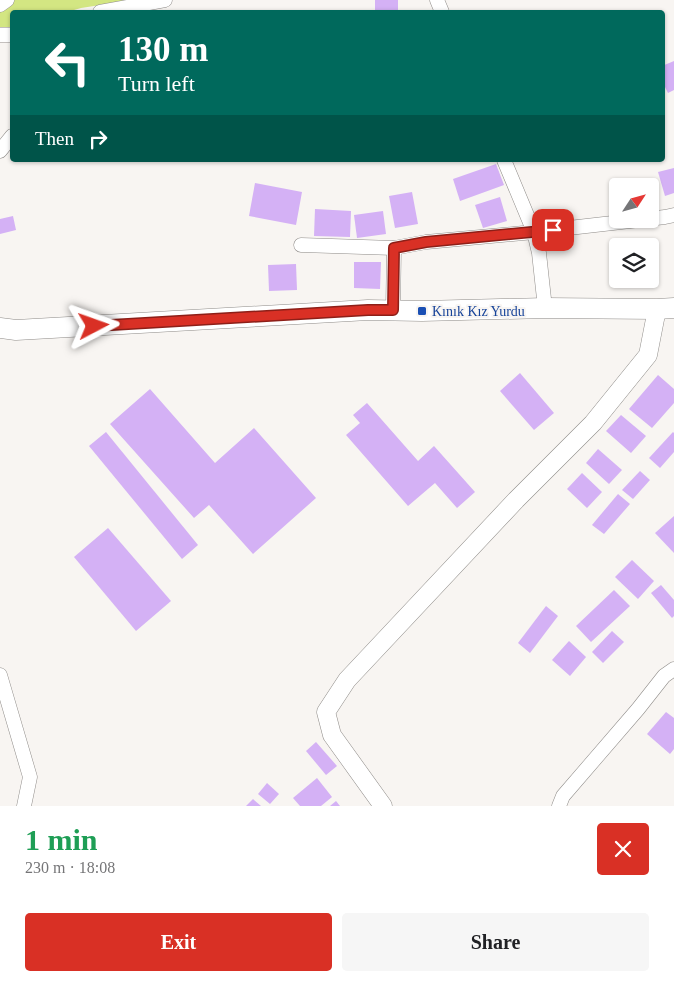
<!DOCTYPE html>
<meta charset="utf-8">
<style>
:root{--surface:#fff;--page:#f6f6f6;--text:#202124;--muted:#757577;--accent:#d93025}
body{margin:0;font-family:"Times New Roman",serif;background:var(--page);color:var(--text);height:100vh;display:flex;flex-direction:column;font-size:19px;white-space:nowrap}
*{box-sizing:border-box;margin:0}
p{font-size:16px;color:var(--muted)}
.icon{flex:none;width:28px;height:28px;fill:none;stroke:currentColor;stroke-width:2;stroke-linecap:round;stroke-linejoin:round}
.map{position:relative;height:806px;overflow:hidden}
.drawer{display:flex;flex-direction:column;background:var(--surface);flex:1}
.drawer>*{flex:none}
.hud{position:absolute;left:10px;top:10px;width:655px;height:152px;border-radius:5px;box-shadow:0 1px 4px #0004;background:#00695c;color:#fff;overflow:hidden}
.needle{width:32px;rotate:54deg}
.buttons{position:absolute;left:609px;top:178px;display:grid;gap:10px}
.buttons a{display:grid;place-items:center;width:50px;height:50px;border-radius:5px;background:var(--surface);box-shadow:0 1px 4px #0004;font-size:25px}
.pin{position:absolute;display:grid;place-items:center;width:42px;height:42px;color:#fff;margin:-21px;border-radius:10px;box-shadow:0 2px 8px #0006}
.me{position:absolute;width:55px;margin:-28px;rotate:86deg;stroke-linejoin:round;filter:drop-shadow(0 0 4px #0008)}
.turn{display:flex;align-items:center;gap:18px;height:105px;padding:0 25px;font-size:22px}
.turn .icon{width:65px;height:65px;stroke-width:2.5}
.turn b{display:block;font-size:35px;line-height:42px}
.then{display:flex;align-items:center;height:48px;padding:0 25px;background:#0003;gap:10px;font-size:19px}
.round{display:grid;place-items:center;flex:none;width:52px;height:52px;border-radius:5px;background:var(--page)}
.overview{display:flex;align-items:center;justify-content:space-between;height:85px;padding:0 25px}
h1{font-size:30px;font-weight:700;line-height:38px;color:#1e9e55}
.button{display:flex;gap:10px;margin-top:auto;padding:10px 25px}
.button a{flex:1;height:58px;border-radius:5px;background:var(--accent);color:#fff;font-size:20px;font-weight:700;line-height:58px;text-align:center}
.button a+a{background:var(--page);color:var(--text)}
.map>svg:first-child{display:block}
.green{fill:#d3e682}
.building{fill:#d4b1f5}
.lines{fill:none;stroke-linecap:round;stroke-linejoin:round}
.minor-casing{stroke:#8f8c89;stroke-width:15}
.tertiary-casing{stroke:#8f8c89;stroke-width:19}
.secondary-casing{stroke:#8f8c89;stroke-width:21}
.minor{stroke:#fff;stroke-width:14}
.tertiary{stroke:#fff;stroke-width:18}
.secondary{stroke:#fff;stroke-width:20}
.route-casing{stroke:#8d1f18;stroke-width:12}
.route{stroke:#d93025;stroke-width:9}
.transit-dot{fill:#1a4fb4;stroke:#f8f5f2;stroke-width:2}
.labels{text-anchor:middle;stroke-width:4;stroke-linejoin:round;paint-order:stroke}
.transit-label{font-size:14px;fill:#164399;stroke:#f8f5f2;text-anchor:start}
</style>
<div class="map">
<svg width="674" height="806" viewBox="0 0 674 806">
<rect width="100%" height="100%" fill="#f8f5f2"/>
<!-- green -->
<path class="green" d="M15,0h118l-52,8 -14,4h-55v15h-12v-17z"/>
<!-- building -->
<g class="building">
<path d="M375,0h23v11l-23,1z"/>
<path d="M674,61v29l-6,3 -6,-12v-15z"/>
<path d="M496,164l8,21 -44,16 -7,-22z"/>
<path d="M674,168v25l-9,3 -7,-24z"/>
<path d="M255,183l47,9 -6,33 -47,-9z"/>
<path d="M412,192l6,32 -23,4 -6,-32z"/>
<path d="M500,197l7,24 -24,7 -8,-23z"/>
<path d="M315,209l36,2 -1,26 -36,-1z"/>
<path d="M383,211l3,23 -29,4 -3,-23z"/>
<path d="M13,216l3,14 -16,4v-15z"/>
<path d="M354,262h27l-1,27 -26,-1z"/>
<path d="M296,264l1,26 -28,1 -1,-26z"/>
<path d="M520,373l34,40 -20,17 -34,-39z"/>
<path d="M658,375l16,14v14l-22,25 -23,-19z"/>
<path d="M150,389l65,74 39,-35 62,70 -63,56 -44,-49 -15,13 -84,-94z"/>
<path d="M367,403l51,58 16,-15 41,46 -18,16 -22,-25 -27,23 -62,-71 14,-12 -7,-8z"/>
<path d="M621,415l25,21 -15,17 -25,-22z"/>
<path d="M106,432l92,113 -16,14 -93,-113z"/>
<path d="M673,432l1,1v19l-14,16 -11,-10z"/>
<path d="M598,449l24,21 -13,14 -23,-21z"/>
<path d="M640,471l10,9 -17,19 -11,-9z"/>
<path d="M582,473l20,19 -15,16 -20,-19z"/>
<path d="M618,494l12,10 -26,30 -12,-9z"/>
<path d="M674,516v37l-19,-20z"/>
<path d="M108,528l63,73 -35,30 -62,-74z"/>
<path d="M632,560l22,21 -16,18 -23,-22z"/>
<path d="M661,585l13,15v16l-2,2 -21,-25z"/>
<path d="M614,590l16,16 -39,36 -15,-16z"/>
<path d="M546,606l12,10 -28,37 -12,-10z"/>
<path d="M612,631l12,11 -21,21 -11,-11z"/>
<path d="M569,641l17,16 -16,19 -18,-16z"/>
<path d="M666,712l8,6v31l-4,5 -23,-20z"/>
<path d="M316,742l21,24 -11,9 -20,-24z"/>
<path d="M317,778l15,19 -11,9h-21l-7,-8z"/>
<path d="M267,783l12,11 -9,10 -12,-10z"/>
<path d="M253,799l8,7h-15z"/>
<path d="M336,801l4,5h-10z"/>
</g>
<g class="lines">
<defs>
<g id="minor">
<path d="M437,0l5,12"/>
<path d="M0,5l7,-5"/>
<path d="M100,12l65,-12"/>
<path d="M0,35h12"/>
<path d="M0,151l12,-15"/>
<path d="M504,160l30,72 5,21 6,55"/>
<path d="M301,245l93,3 32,-6 108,-10 131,-15 9,-2"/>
<path d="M393,310l1,-62"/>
<path d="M0,675l30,102 -6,29"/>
<path d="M559,806l4,-10 75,-87 26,-33 10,-7"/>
</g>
<path id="tertiary" d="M383,806l-51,-71 -6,-23 21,-32 169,-180 77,-77 55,-68 9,-46"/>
<path id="secondary" d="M0,328l16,2 352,-20 54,1 123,-3 112,1 17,-1"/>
</defs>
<!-- minor casing -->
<use href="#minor" class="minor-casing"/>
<!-- tertiary casing -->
<use href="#tertiary" class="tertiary-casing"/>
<!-- secondary casing -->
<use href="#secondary" class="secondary-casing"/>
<!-- minor -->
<use href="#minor" class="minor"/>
<!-- tertiary -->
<use href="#tertiary" class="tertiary"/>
<!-- secondary -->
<use href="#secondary" class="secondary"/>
</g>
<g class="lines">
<defs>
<path id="route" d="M94,326l274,-16h25l1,-62 32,-6 127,-12"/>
</defs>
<!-- route casing -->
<use href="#route" class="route-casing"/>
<!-- route -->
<use href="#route" class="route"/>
</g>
<!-- markers -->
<rect class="transit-dot" x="417" y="306" width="10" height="10" rx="2.5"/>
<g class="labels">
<!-- transit labels -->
<g class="transit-label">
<text x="432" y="316">Kınık Kız Yurdu</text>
</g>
</g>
</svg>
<div class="buttons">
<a><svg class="needle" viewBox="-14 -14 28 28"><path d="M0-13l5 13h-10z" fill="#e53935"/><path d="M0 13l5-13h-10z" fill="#757577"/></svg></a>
<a><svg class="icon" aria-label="layers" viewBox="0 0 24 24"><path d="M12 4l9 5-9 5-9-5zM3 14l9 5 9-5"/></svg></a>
</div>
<div class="pin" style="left:553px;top:230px;background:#d93025"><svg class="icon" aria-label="arrive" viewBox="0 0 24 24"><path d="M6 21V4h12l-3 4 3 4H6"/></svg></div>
<svg class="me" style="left:94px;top:326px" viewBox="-20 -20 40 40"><path d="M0-17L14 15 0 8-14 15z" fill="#d93025" stroke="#fff" stroke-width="4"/></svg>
<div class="hud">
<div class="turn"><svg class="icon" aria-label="left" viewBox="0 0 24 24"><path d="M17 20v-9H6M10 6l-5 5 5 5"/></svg><div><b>130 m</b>Turn left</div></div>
<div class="then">Then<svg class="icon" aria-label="right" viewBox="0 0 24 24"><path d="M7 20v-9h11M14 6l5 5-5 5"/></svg></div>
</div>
</div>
<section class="drawer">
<div class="overview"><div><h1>1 min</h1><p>230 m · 18:08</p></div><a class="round" style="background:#d93025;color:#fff"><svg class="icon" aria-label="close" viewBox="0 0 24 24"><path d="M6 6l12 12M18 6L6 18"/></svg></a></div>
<div class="button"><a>Exit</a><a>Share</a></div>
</section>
